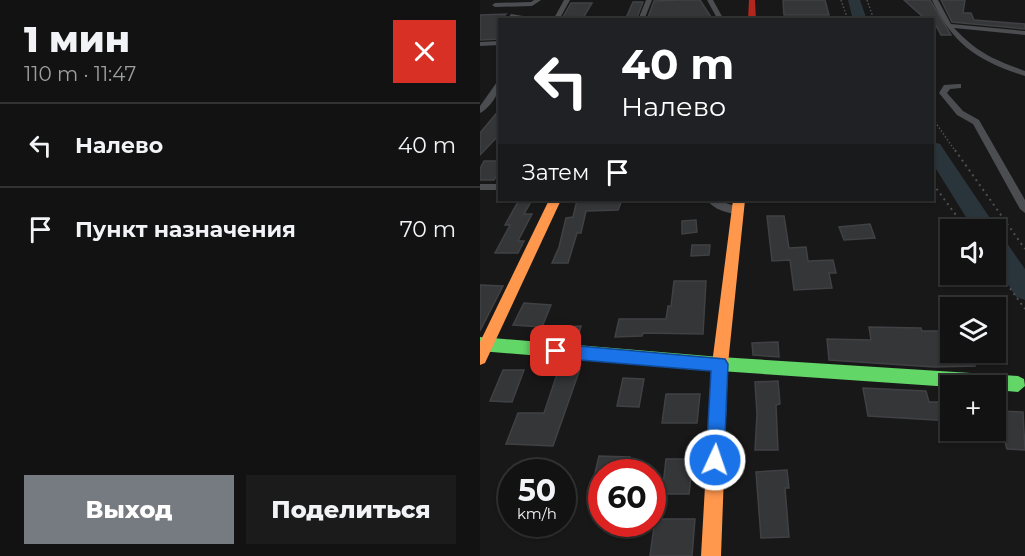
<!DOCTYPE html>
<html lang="ru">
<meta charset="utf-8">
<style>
:root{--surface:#121212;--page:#1b1b1b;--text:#f1f3f6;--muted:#9c9e9f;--line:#313232;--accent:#767a81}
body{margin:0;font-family:Montserrat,sans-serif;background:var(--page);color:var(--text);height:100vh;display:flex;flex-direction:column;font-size:22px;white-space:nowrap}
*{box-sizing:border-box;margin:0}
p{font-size:20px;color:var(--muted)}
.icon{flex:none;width:33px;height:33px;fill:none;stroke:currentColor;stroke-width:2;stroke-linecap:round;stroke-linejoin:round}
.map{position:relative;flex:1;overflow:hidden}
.side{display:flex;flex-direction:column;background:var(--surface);width:480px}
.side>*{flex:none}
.hud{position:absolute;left:18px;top:18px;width:436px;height:183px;border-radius:0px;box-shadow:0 2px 4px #0004,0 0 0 2px var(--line);background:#202124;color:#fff;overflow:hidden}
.controls{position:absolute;left:460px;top:219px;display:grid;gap:12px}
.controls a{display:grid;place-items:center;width:66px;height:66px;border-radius:0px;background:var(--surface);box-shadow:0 2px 4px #0004,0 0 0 2px var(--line);font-size:30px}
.speed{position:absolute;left:18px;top:459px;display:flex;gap:12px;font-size:30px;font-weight:700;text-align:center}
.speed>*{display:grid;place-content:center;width:78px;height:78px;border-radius:50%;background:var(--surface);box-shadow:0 2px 4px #0004,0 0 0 2px var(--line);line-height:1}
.speed small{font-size:15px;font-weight:400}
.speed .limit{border:9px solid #d22;background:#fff;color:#111}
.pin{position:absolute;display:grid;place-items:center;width:51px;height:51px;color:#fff;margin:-26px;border-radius:12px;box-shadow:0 3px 9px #0006}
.me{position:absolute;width:66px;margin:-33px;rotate:3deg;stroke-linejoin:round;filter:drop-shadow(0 0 4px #0008)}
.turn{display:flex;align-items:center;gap:21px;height:126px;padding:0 24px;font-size:27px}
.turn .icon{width:78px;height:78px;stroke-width:2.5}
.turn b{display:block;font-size:42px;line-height:51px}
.then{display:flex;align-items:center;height:57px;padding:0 24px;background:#0003;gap:12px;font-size:22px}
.round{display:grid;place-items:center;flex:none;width:63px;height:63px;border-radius:0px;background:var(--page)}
.summary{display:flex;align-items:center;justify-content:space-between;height:102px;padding:0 24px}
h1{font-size:36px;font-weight:800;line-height:45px}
.action{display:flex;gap:12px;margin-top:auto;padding:12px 24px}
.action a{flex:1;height:69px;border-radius:0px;background:var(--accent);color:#fff;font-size:24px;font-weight:800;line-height:69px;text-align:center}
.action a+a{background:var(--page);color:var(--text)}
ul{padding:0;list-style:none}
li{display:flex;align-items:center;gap:18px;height:84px;padding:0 24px;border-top:2px solid var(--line)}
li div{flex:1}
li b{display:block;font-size:22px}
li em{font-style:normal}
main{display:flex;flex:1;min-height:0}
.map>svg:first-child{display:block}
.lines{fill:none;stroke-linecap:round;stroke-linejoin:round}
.river{fill:#2a353b;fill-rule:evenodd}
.building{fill:#353638;stroke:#404144;stroke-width:1.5}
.path-far1{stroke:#4e4f53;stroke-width:1.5;stroke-dasharray:1.5 2;stroke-linecap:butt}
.path{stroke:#4e4f53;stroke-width:2;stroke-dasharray:2 4;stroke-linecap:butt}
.street{fill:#4c4d51;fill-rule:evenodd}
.fast{fill:#63d668;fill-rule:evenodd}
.slow{fill:#ff974d;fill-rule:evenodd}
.jam{fill:#b3261e;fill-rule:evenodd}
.route{fill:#1a73e8;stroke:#114b97;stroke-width:1.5}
</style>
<main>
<section class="side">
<div class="summary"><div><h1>1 мин</h1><p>110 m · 11:47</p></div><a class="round" style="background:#d93025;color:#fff"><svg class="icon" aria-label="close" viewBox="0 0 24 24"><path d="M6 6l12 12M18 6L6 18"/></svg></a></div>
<ul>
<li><svg class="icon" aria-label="left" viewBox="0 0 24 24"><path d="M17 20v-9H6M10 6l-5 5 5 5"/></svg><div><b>Налево</b></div><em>40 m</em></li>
<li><svg class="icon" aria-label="arrive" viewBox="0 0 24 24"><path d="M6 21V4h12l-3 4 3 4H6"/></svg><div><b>Пункт назначения</b></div><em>70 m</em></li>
</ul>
<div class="action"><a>Выход</a><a>Поделиться</a></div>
</section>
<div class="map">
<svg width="545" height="556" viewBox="0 0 545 556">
<rect width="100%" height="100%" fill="#181818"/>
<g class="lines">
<!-- river -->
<g class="river">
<path d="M368,0h12l7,20h-14z"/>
<path d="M453,142l7,2 54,80 4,6 -2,3v-3h-22l-41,-66z"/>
<path d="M516,236l8,3 21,30v31l-9,-3 -20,-32z"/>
</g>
</g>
<!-- building -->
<g class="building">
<path d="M201,0h19l11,17 -5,1 1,2h-60l7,-19z"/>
<path d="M303,0h42l4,15h-45z"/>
<path d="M424,0h26l21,35h-10l-8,-15 -11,-4z"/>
<path d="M461,0h24l-2,13h8l3,7 51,4v5l-73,-7z"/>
<path d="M153,2h10l-7,18h-11z"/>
<path d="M91,3h21l-10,17h-18l2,-3h-3z"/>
<path d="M26,14l-6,6v19l-20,1v-25z"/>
<path d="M20,109v25l-20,21v-22z"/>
<path d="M4,161h16v9l-6,10h-14v-11z"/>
<path d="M39,200h13l-8,14h8l-14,27h6l-6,12h-23l15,-28h-5z"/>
<path d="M97,200h45l-4,10 -32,1 -5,22h-4l-9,30h-16l7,-16 7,-29 7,-1z"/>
<path d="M287,216h17l5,32 17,-1 2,14 25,-1 3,13h-7l3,15 -38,2 -4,-30 -18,1z"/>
<path d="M216,220l1,12 -15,2v-13z"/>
<path d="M390,224l5,14 -31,2 -5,-13z"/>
<path d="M212,245h18l-1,10 -18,1z"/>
<path d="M194,281h32l-3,53 -60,-1 -1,3 -27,1 4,-18h47l2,-13h3z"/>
<path d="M0,285l23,1 -23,45z"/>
<path d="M44,303l27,2 -9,22 -29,-2z"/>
<path d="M101,326l-4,15 -21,-2 4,-12z"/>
<path d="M389,327l52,1 1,3h29v21h20l4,14 -41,1 -105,-7 -2,-21 44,1z"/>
<path d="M298,342l1,15 -26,-2 -1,-12z"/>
<path d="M79,368l21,1 -27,77 -47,-2 12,-31h26z"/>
<path d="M23,370h21l-12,32 -22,-1z"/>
<path d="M143,378l21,1 -5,28 -22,-1z"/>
<path d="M298,381l2,23 -4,1 2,45h-23l2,-36 -2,-32z"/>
<path d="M383,388l63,3 3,11h22v19l-83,-5z"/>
<path d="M186,394h34l-3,29h-35z"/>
<path d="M516,411l27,1 2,38 -18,-1z"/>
<path d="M119,456l31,1 -3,15h-25v31h-14z"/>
<path d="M186,459h27l-4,35h-27z"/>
<path d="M307,470l2,18h-4l4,49 -28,1 -5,-66z"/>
<path d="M175,519h40l-3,37h-42z"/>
</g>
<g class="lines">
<!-- path-far1 -->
<g class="path-far1">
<path d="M361,0l7,20"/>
<path d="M387,0l7,20"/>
<path d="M453,119l23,33"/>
</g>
<!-- path -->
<g class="path">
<path d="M475,150l70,99"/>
<path d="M453,184l34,46"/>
<path d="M516,269l29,40"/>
</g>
<!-- street -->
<g class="street">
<path d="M54,0h7l-9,6 -37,1 -3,-2 3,-2 36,-1z"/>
<path d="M84,0h6l-11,20h-6z"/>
<path d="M166,0h6l-8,20h-6z"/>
<path d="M227,0h6l11,20h-6z"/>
<path d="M452,0h6l13,24 74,7v4l-71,-7c25,26 39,31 71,43v5c-47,-15 -72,-31 -93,-76z"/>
<path d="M31,14l24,4 3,2 -29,-3z"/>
<path d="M20,41v4l-20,1v-4z"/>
<path d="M17,82h3c0,11 -10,26 -20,31v-7z"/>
<path d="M478,84h3v4l-11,1 -3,4 16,18 16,9 46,80v13l-5,-4 -47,-85 -16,-9 -18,-22 5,-8z"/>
<rect x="0" y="184" width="20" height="6"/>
<path d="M227,200h10l24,8 1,3 -1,3c-11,1 -28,-5 -34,-14z"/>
</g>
<!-- fast -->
<path class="fast" d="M0,337l240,20 298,19 6,3 1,7 -7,6 -22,-2v-4l-45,1 -231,-16 -240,-20z"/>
<!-- slow -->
<g class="slow">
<path d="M69,200h12l-76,163 -5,2v-23z"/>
<path d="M253,200h12l-17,164 -7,192h-20l11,-192z"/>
</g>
<!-- jam -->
<path class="jam" d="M269,0h6l1,20h-8z"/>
</g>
<!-- route -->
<path class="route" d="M76,344l169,15 3,5 -4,96 -2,7 -7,2 -6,-2 -3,-7 5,-89 -155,-13 -5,-2 -3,-5 3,-5z"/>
</svg>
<div class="controls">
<a><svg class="icon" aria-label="sound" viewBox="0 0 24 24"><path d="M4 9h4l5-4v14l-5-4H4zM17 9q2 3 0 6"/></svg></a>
<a><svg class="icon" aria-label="layers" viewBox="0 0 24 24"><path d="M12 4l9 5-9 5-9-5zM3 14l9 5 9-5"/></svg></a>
<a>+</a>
</div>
<div class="speed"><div>50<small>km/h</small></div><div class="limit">60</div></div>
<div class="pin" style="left:76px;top:351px;background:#d93025"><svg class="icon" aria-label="arrive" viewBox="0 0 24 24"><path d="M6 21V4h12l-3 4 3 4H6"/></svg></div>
<svg class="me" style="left:235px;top:460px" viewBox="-20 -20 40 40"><circle r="17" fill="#1a73e8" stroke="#fff" stroke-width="3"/><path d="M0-11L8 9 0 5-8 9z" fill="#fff"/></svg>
<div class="hud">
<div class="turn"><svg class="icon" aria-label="left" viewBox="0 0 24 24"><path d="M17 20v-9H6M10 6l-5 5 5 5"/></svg><div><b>40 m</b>Налево</div></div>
<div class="then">Затем<svg class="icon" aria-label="arrive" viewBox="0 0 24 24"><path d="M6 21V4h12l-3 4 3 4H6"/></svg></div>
</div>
</div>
</main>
